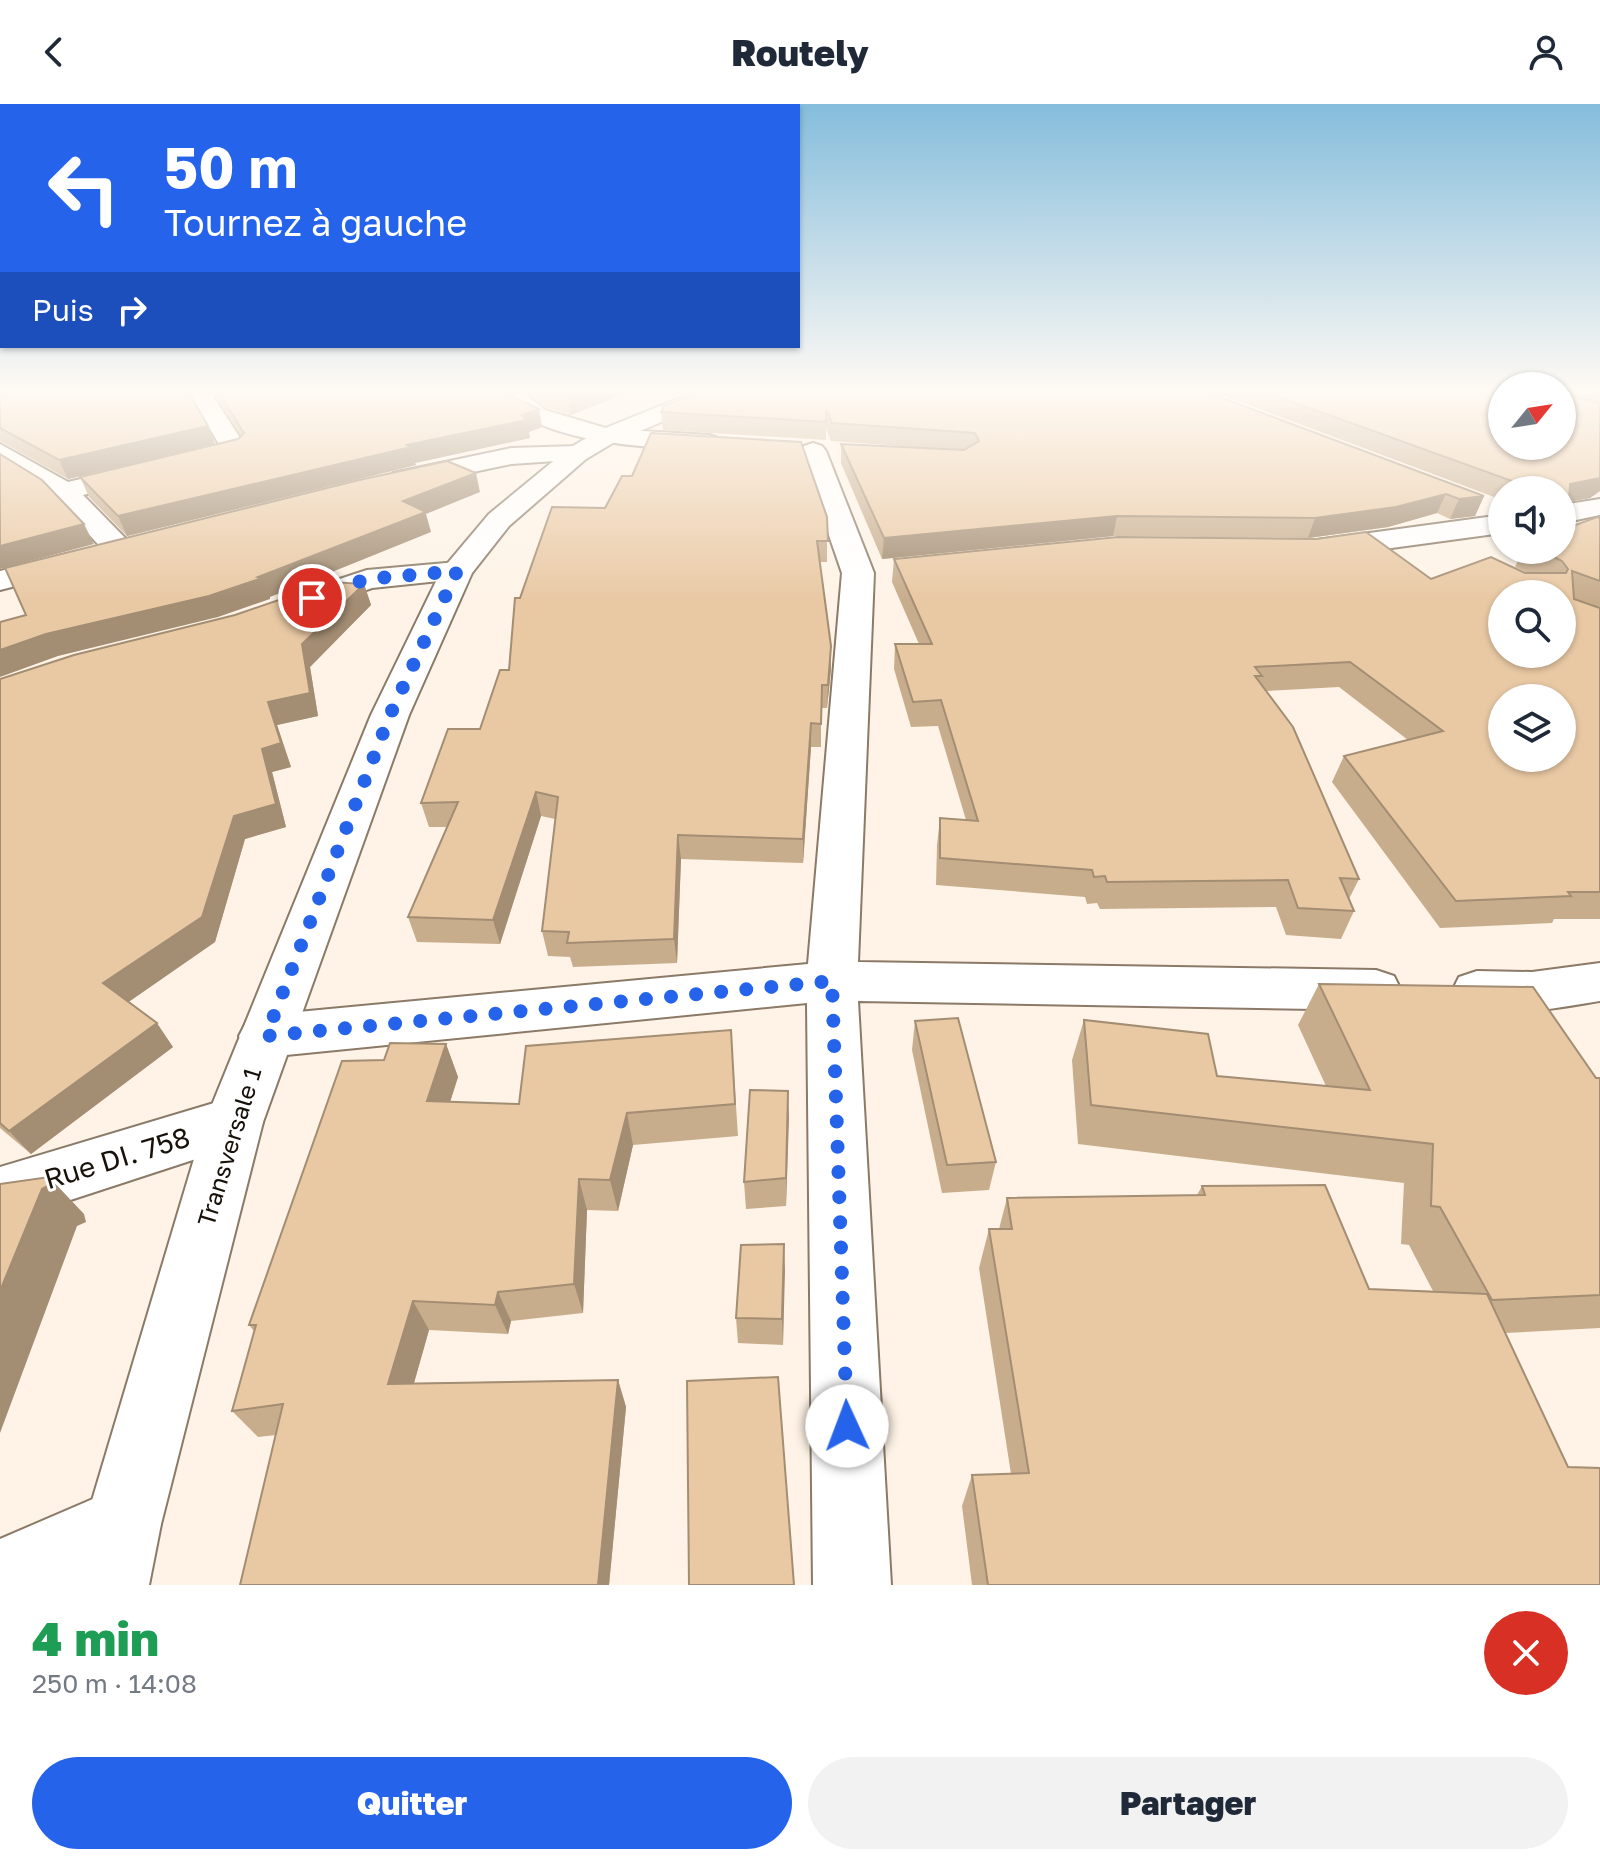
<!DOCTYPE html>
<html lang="fr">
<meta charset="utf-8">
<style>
:root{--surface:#fff;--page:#f2f2f3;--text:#1f2937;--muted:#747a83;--accent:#2563eb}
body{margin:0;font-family:"Golos Text",sans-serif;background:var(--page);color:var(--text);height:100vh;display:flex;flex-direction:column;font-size:30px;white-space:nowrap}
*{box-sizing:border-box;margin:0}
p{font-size:26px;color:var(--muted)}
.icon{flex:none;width:44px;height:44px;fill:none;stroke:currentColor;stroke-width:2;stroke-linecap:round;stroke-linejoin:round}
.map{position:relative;height:1481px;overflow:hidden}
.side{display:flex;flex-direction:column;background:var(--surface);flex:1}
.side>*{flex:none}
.guide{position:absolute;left:0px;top:0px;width:800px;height:244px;box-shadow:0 2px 6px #0004;background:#2563eb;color:#fff;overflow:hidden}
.needle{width:52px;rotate:60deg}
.controls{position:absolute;left:1488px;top:268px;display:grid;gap:16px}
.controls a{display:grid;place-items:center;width:88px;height:88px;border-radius:50%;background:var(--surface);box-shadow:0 2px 6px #0004;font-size:40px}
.pin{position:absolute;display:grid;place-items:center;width:68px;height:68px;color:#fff;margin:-34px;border:4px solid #fff;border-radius:50%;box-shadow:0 2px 8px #0007}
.me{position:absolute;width:88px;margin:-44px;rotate:358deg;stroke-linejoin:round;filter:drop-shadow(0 0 6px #0008)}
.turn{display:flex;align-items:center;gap:28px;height:168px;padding:0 32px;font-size:36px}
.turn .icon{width:104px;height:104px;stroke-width:2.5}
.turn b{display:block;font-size:56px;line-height:68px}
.then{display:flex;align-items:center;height:76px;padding:0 32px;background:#0003;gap:16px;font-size:30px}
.round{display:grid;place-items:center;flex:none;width:84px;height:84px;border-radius:42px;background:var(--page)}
.head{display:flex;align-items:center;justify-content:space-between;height:136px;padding:0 32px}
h1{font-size:48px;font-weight:800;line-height:60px;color:#1e9e55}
.action{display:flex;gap:16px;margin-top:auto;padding:16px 32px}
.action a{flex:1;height:92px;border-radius:48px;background:var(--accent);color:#fff;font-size:32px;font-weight:800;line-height:92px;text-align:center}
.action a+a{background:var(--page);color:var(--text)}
header{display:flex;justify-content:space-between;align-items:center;height:104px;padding:0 32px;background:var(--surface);font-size:36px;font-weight:800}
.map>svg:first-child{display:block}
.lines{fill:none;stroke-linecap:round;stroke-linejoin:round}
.minor-casing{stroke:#8a7a67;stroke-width:4}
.major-casing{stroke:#8a7a67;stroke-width:4}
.minor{fill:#fff;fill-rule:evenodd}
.major{fill:#fff;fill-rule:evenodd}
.wall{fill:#c8ad8d}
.shaded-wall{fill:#a38d73}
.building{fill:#e9c9a4;stroke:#a38d73;stroke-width:2;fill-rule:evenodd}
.route{stroke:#2563eb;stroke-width:14;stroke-dasharray:0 25.2}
.labels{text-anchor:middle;stroke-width:6;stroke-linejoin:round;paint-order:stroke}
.street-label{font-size:24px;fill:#17110a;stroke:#fff}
.near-street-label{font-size:28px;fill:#17110a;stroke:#fff}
</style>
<header><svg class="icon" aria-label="back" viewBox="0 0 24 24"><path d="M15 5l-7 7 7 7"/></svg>Routely<svg class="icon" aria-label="person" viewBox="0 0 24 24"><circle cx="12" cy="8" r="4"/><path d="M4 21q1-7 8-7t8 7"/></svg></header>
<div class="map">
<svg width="1600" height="1481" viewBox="0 0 1600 1481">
<rect width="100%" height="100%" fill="#fef3e6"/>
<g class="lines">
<defs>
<g id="minor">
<path d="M189,289h22l37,57 -4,5 -161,40 47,48 4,6 -4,6 -11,3 -11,-3 -54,-58 -54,-34v-19l68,38 152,-36z"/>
<path d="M499,289h25l21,17 64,19 100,6 9,3 4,5 -4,5 -9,3c-57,-4 -176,-6 -210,-58z"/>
<path d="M813,339l9,3 4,5 48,122 -16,389 518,8 18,6 7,14 -7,14 -18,6 -518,-9 33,584h-78l-6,-582 -541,54 -19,-6 -8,-15 8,-15 19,-6 542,-51 34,-391 -42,-122 4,-5z"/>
<path d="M577,342l9,3 4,5 -4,5 -75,5 -109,23 -9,-2 -4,-6 4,-6 118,-25z"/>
<path d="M1600,395v16l-38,8v-18z"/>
<path d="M1502,411v18l-184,25 -11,-3 -4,-6 4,-6 11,-3z"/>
<path d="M67,450l11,2 4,7 -4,7 -78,20v-19z"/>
<path d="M457,458l11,2 5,7 -5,7 -96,10 -72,25 -12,-3 -4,-7 4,-7 79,-26z"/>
<path d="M1600,859v38c-46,7 -96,19 -141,4l-7,-14 7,-14 18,-6 55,1z"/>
<path d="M234,993l20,7 9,18 -9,18 -254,83v-56z"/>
<path d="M123,1382l27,11 11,27 -11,27 -75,34h-75v-46z"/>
</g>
<path id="major" d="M692,289h30l-3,5 -103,43 -30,18 -77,67 -37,47 -63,142 -146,407 -102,402 -12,61h-78l14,-61 120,-402 166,-407 70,-144 48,-57 79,-65 30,-18z"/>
</defs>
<!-- minor casing -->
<use href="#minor" class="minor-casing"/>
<!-- major casing -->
<use href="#major" class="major-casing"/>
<!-- minor -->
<use href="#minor" class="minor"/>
<!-- major -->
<use href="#major" class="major"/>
</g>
<!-- wall -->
<g class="wall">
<path d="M0,289l208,33 7,18 -147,35 -68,-38z"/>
<path d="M214,289h296l5,5 24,11 3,18 -13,5 1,6 -115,25 1,2 -289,71 -38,-39 -9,-20 158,-38 3,-3z"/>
<path d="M528,289h98l-55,22 -25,-8z"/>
<path d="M696,289l788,103 -9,20 -25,3 -13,-6 -49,14 -80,11 -195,-2 -231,23 -41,-96v-19l113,6 -123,-9 -5,-13v12l-163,-10 -2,-18z"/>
<path d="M1217,289h383v98l-10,7 -22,4 -6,-12h-60v10z"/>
<path d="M827,413v45h-7l11,107 -4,39h-6v39h-10l-8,116 -122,-4 -4,104 -104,4 -3,-10 -22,-1 -6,-25 13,-112 -14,-3 -41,128 -83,-2 -9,-25 39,-90h-18l-8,-24 59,-74 29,-59 11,-72z"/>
<path d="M1501,413h1v25l-11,-5z"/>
<path d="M1600,414v401h-46l-2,4 -112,5 -108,-146 12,-26 64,-16 -69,-53 -73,4 93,188 -10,20 5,12 -13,28 -55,-4 -10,-28 -176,2 -3,-6 -10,1 -2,-7 -149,-12 1,-40 3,-27 26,2 -28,-94 -27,1 -17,-58 1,-25h24l-27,-62 2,-23 537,20 97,-6 -13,-6 8,-17h39z"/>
<path d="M364,480l7,21 -61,62 8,49 -41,9 14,42 -19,5 14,55 -41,12 -30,103 -87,60 45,45 -142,107 -31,-26v-449z"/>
<path d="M1319,880l277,94h4v250l-95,5 95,252h-628l-10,-79 10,-31 39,-1 -32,-206 10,-39h10l8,-31 190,-3 5,-9 167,103 64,2 -24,-46 -8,-1 3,-61 -326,-39 -6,-84 12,-40 133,56 109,10 -28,-61z"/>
<path d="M915,917l81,141 -7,28 -47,3 -30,-143z"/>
<path d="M731,926l7,106 -105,9 -15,66 -31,-1 -4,103 -72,8 -3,13 -79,-4 -15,53 204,-3 8,27 -17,178h-369l36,-150 -18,2 -26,-26 22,-80 -5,-6 135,-265 62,-16 12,33 -8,25 69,2z"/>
<path d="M788,987l-2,115 -40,3 -2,-27z"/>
<path d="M784,1140l-1,101 -45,-2 -2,-25z"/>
</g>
<!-- shaded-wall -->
<g class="shaded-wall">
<path d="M580,289h46l-55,22 -2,-18z"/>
<path d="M539,305l3,18 -13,5 1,6 -115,25 1,2 -289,71 -9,-20 289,-71 115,-30z"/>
<path d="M208,322l7,18 -147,35 -9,-19z"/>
<path d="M476,369l4,19 -54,22 5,18 -161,65v2l-52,18 -160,39 -58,21v-27l46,-16 212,-57 145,-76z"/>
<path d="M1600,374v13l-10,7 -22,4 -6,11v-10l8,-19z"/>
<path d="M1446,390l-9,19 -49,14 -80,11 7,-20z"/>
<path d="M1484,392l-9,20 -25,3 9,-20z"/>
<path d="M1117,412l-4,20 -231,23 2,-21z"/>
<path d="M84,420l10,20 -94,25v-23z"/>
<path d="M364,480l7,21 -61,62 8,49 -41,9 14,42 -19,5 14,55 -41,12 -30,103 -95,66 -17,-25 159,-234 6,-47 34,-58z"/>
<path d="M831,542v23l-4,39 1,-23z"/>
<path d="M811,619v24l-8,116v-24z"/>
<path d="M536,688l5,24 -41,128 -7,-24z"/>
<path d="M678,731l3,24 -4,104 -3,-24z"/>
<path d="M157,919l16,24 -142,107 -22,-23z"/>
<path d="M446,940l12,33 -18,56 -13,-32z"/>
<path d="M788,987l1,28 -3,87v-28z"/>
<path d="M627,1009l6,32 -15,66 -8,-31z"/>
<path d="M49,1073l35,37 2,8 -9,4 -77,207v-142l42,-102z"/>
<path d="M579,1075l8,31 -4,103 -9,-29z"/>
<path d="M784,1140l1,27 -2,74 -1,-26z"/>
<path d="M498,1188l13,29 -3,13 -13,-29z"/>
<path d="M413,1197l16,29 -23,81 -18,-27z"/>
<path d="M618,1276l8,27 -17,178h-11z"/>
</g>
<!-- building -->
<g class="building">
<path d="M0,289h189l19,33 -149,34 -59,-32z"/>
<path d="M219,289h291l5,5 24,11 -17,6 5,5 -120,25 4,2 -293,69 -38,-39 158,-38 6,-6z"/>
<path d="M554,289h26l-11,4z"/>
<path d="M696,289h513l275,103 -25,3 -13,-5 -50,13 -81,11 -198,-2 -233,22 -43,-94 123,6 15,-9 -4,-8 -143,-10 -6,-14v13l-165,-10 3,-6z"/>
<path d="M1268,289h234v53h60v-53h6v1l32,10v74l-30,6 -1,15 -7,4v-13h-49l-1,-9z"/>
<path d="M651,329l150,9 26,75 1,24h-11l14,105 -3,39h-6l-1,39 -10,-1 -8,116 -125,-4 -4,104 -107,4 2,-11 -27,-1 16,-134 -22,-5 -43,128 -85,-3 50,-115 -37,1 27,-74h32l20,-59h9l6,-72h5l32,-91 53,1 17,-32h10z"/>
<path d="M0,350l42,26 42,44 -84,22z"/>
<path d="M447,357l29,12 -73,28 23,11 -168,65 4,1 -53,18 -163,38 -46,16v-28l26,-7 -21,-47 354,-88z"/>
<path d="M1597,413l3,1v63l-28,-10 2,28 26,9v284h-32l3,4 -115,5 -112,-145 99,-25 -93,-69 -95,5 7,9h-7l38,51 66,152 -19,-1 14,33 -56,-3 -10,-28 -181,2 -2,-6 -11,1 -2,-7 -152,-12v-40l38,3 -37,-121 -28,2 -18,-58h37l-38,-85 224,-22 198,2 50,-7 65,47 60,-22 34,16h41l2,-4 -6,-8 -22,-11h22v-20zM1502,490h60v60h-60zM1502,594h60v60h-60z"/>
<path d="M331,478l33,2 -62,60 8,49 -42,9 13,41 -19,6 14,55 -42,12 -32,101 -99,66 54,40 -148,108 -9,-8v-444l74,-24 161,-40z"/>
<path d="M1319,880l214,3 63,91h4v217l-108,5 -52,-93 -9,-1 2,-62 -342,-39 -7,-85 124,14 9,42 153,14z"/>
<path d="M958,914l38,144 -49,3 -32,-144z"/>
<path d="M731,926l4,74 -108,9 -17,67 -31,-1 -5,105 -76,8 -3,13 -82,-4 -25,83 230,-4 -20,205h-358l43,-181 -51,7 24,-86h-7l93,-264 42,-1 6,-17 56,1 -19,57 92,3 7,-58z"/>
<path d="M750,986l38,1 -2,87 -42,4z"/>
<path d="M49,1073l2,7 -9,5 -42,102v-107z"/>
<path d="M1325,1081l44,104 118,5 81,173 32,1v117h-612l-16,-110 57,-2 -40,-244h23l-5,-31 198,-3 -3,-9z"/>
<path d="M784,1140l-2,75 -46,-1 5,-73z"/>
<path d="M778,1273l16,208h-105l-2,-204z"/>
</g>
<!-- sky -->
<linearGradient id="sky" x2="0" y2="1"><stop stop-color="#85bddc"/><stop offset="0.58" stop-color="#fffaf4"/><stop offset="1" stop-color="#fffaf4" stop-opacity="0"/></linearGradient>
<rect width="1600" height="496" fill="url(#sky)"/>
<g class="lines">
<!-- route -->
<path class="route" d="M312,494l55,-19 90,-8 -67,144 -124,321 566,-55 15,445"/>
</g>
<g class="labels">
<!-- street labels -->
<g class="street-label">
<text transform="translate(230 1043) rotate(-73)" y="8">Transversale 1</text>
</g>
<!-- near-street labels -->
<g class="near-street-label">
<text transform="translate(117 1054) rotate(-17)" y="10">Rue DI. 758</text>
</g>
</g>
</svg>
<div class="controls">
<a><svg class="needle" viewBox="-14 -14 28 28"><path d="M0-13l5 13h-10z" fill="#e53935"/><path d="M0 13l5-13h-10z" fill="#747a83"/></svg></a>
<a><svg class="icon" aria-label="sound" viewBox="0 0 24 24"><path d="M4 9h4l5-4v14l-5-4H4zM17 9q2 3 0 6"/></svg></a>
<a><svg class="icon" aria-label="search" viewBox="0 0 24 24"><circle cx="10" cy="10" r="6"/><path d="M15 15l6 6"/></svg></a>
<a><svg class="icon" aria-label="layers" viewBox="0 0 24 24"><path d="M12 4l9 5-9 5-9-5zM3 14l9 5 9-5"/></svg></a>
</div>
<div class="pin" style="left:312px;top:494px;background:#d93025"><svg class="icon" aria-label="arrive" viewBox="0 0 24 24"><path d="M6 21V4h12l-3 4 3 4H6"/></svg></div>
<svg class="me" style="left:847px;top:1322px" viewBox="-20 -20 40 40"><circle r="19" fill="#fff"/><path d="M0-13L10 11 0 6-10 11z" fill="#2563eb"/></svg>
<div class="guide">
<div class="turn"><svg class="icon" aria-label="left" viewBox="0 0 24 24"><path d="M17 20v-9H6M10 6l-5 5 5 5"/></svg><div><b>50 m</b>Tournez à gauche</div></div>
<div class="then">Puis<svg class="icon" aria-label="right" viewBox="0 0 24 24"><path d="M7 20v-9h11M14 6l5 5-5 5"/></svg></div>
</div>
</div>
<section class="side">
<div class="head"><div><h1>4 min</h1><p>250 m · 14:08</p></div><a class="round" style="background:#d93025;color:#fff"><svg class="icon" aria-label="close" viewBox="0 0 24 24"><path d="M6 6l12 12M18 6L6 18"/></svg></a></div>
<div class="action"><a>Quitter</a><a>Partager</a></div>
</section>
